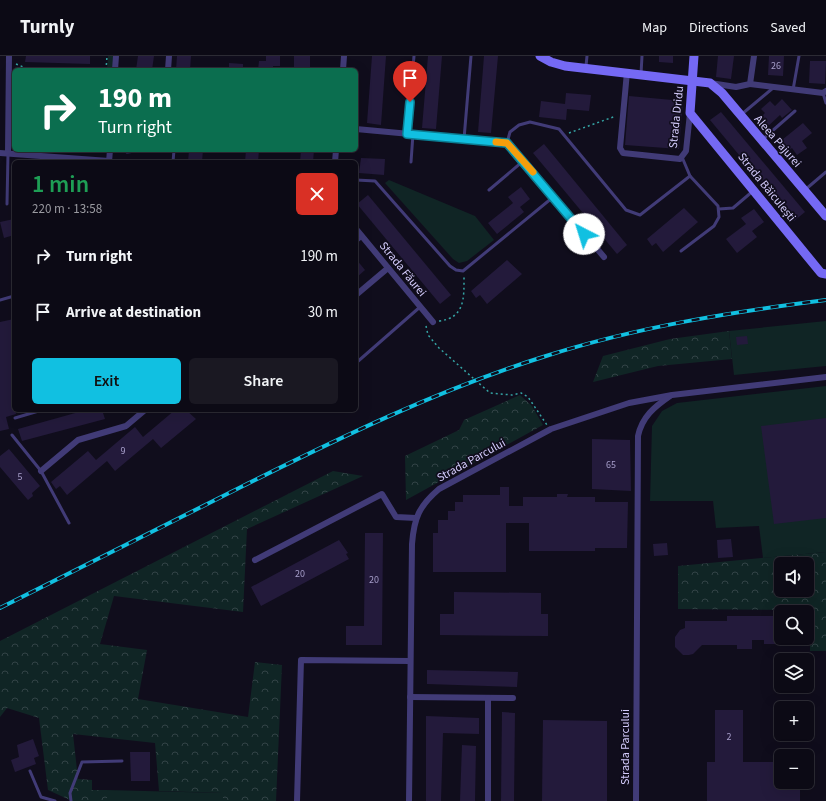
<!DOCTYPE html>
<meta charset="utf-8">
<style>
:root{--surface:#0c0a15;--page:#1a1822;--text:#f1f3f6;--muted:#9a9aa0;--line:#2c2b34;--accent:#11c0e1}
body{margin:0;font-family:"Source Sans 3",sans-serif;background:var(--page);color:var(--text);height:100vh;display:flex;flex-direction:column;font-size:15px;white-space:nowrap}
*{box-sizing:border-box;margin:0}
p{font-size:13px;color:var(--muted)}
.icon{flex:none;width:22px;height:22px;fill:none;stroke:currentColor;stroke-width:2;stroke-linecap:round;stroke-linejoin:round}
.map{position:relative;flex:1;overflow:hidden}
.drawer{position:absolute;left:12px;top:104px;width:346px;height:252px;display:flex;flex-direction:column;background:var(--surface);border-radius:6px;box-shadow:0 4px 16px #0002,0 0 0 1px var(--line)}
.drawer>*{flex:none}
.hud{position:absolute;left:12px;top:12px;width:346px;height:84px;border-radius:6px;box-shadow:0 4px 16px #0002,0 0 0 1px var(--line);background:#0b6e4f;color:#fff;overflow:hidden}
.controls{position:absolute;left:774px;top:501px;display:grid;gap:8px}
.controls a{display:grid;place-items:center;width:40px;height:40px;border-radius:6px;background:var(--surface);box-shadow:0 4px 16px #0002,0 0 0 1px var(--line);font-size:20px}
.pin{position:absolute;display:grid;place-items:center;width:34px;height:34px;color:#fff;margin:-41px -17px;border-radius:50% 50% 50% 0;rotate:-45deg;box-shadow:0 0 4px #0007}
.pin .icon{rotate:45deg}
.me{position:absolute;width:44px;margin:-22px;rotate:320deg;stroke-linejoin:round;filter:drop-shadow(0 0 3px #0008)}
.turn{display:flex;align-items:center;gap:14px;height:84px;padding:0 20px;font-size:18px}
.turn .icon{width:52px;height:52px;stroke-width:2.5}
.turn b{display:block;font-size:28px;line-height:34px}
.round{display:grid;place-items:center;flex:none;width:42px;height:42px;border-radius:6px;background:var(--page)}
.summary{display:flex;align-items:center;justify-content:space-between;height:68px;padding:0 20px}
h1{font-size:24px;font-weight:600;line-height:30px;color:#1e9e55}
.action{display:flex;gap:8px;margin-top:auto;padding:8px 20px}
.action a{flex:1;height:46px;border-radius:6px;background:var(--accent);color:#111;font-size:16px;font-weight:600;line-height:46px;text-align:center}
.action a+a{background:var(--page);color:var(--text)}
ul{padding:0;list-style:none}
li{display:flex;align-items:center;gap:12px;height:56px;padding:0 20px}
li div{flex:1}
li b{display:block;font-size:15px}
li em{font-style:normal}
header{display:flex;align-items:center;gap:24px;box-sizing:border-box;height:56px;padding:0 20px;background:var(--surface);border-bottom:1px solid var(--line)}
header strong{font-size:19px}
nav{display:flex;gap:22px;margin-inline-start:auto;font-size:14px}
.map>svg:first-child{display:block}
.green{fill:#102525}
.forest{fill:url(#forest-crowns);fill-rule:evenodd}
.building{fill:#231a3b}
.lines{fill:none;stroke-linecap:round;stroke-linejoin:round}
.path{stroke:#35a5a5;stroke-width:1.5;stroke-dasharray:2 3;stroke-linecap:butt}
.lane{stroke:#413b77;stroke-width:3}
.street{stroke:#413b77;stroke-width:6}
.secondary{stroke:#7569f4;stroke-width:9}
.rail-casing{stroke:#11c0e1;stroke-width:4}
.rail{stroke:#100d1c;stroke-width:2.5;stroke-dasharray:8;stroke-linecap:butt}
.route-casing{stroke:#0b7d92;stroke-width:10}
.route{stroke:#11c0e1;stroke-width:7}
.slow{stroke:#f59e0b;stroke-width:7}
.labels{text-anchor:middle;stroke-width:3.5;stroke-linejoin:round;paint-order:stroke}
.number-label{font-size:10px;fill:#a79fcb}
.street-label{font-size:12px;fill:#d3cbfb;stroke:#100d1c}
</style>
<header>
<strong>Turnly</strong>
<nav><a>Map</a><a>Directions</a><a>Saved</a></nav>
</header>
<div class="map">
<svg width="826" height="745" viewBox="0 0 826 745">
<defs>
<pattern id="forest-crowns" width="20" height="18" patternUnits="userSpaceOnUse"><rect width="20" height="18" fill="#102525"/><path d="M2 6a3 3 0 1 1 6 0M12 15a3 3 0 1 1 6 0" fill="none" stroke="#324346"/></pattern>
</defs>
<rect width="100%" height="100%" fill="#100d1c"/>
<!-- green -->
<g class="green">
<path d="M108,0h7l-1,14h-7z"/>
<path d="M389,124l86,36 19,24 -27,21 -8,2 -6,-4 -68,-76z"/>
<path d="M826,265v45l-92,9 -5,-44z"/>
<path d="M826,330v166l-63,6 -4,-32 -43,2 -3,-27h-63l2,-75 10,-15 15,-8z"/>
<path d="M107,734l116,3v8h-116z"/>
</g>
<!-- forest -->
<g class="forest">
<path d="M729,275l3,28 -74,7 -65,16 10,-26 67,-17z"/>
<path d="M520,339l12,11 11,19 -137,75 -1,-44 54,-26 5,-10z"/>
<path d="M333,415l30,5 -116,53 -4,83 -129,-16 -14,48 47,6 -9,49 110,18 7,-55 27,3 -6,136h-53v-8l-64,-2 -4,-48 -82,-9 5,45 14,1v10h15v11h-35l-24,-11 -9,-72 -32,-10 -7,9v-76z"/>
<path d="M826,496v99h-16v-41l-132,-1v-43zM781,508h26v26h-26z"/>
</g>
<!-- building -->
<g class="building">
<path d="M26,0h64v8l-65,-2z"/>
<path d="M138,0h16l-2,14h-16z"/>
<path d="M177,0h14l-1,14h-14z"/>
<path d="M266,0h14v10h-7v4h-15l1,-9h7z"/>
<rect x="294" y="0" width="16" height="14"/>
<path d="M372,0h14l-5,69 -14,-2z"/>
<path d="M428,0h14l-6,73 -14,-1z"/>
<path d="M484,0h14l-7,77 -13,-1z"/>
<path d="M659,0h14v7l-14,-1z"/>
<path d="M718,0h16l-3,23 -15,-2z"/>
<path d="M769,0h15l-1,20 -15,-1z"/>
<path d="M810,5h16l-1,23 -16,-1z"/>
<path d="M229,7l14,1v6h-14z"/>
<path d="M566,37l25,2 -2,16 -22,-2 -1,11 -27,-3 2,-16 24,3z"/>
<path d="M629,40l54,5 -4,48 -54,-4z"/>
<path d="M782,43l10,11 -10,8 -2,-3 -16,15 -8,-8 9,-9 -4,-4 9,-8 5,5z"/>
<path d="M721,56l84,100 -11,9 -84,-101z"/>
<path d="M803,67l9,10 -10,8 5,7 -10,7 -5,-7 -7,5 -8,-9z"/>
<path d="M544,88l83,101 -10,9 -84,-101z"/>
<path d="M189,94h14l-1,12h-14z"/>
<path d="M246,94h13l-1,12h-13z"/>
<path d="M301,94h13l-1,12h-13z"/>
<path d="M361,102l24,1 -1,16 -25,-2z"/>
<path d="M521,131l9,12 -10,8 4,5 -27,22 -9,-11 25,-20 -5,-6z"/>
<path d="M368,139l83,100 -11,9 -83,-100z"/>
<path d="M684,152l14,14 -35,30 -7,-9 -4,3 -5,-7z"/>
<path d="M754,153l10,13 -12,9 5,6 -20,16 -11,-14 20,-15 -5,-6z"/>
<path d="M14,163v16l-10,3 -4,-16z"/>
<path d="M356,203l9,11 -9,8z"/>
<path d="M507,204l15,14 -35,30 -7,-9 -4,3 -5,-7z"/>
<path d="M14,263v75l-3,1 5,19 -10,3 3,12 -9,2v-109z"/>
<path d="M747,280l1,8 -11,1 -1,-8z"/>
<path d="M86,354h16l3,9 -83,22 -4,-12z"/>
<path d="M175,354h11l10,9 -35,29 -8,-9 -38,32 -8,-10 -40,34 -7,-9 -4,3 -5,-7 37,-31 8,9 39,-33 8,10z"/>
<path d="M826,362v100l-52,6 -13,-98z"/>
<path d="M592,383l38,1 1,51 -39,-2z"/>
<path d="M9,393l31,37 -8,7 1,3 -5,4 -28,-33v-11z"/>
<path d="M500,431h9v19h14v-9h34v-3h11l-1,3h28v5h33l-1,46h-32v3h-66v-28h-23v49h-73v-39h5v-13h10v-9h7v-9h8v-7h37z"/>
<path d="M365,477h18l-1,112h-36v-19h18z"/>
<path d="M731,483l2,18 -15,1 -1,-18z"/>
<path d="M339,484l9,13 -2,1 3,5 -88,47 -10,-19z"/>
<path d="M667,487l1,12 -14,1 -1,-12z"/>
<path d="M454,536l87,1v21h7v22l-108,-1v-21h14z"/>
<path d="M727,560h54v28h-17v-4h-12v9h-15v-4h-35l-9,9 -4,1h-6l-8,-8v-10l5,-7 5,-2v-7h42z"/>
<path d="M427,614l91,2 -1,15 -90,-3z"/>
<path d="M715,654h28v52h38v20h19v19h-93v-39h8z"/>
<path d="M502,656l13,1 -1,88h-13z"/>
<path d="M426,660l53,2v16l-36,-1 -2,68h-15z"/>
<path d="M543,664l64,1v80h-65z"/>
<path d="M33,683l6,17 -5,2 2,6 -21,8 -4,-12 8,-3 -2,-12z"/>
<path d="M462,689l14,1 -1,55h-15z"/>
<path d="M130,696h20v29h-19z"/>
</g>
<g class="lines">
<!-- path -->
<g class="path">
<path d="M16,8l15,6"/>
<path d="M121,13l8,1"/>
<path d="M106,14l1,-14"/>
<path d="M569,77l47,-17"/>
<path d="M439,265c26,-3 25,-23 25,-44"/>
<path d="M426,270l2,9 11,13 51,45 22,2 9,-2 7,4 19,28"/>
</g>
<!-- lane -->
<g class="lane">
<path d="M586,10l1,-10"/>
<path d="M641,18l1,-18"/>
<path d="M793,34l6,-34"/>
<path d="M823,37l3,10"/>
<path d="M742,58l31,-26"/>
<path d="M407,77l7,-77"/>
<path d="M464,83l7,-83"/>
<path d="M763,83l32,-28"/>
<path d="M507,87l3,-11 9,-7 11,-3 29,7 67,81 14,5 50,-39"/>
<path d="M127,96l18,-2"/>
<path d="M173,106l1,-12"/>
<path d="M411,106l2,-28"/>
<path d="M356,124l19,1 75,85 6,4 7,1 89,-73"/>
<path d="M806,133l20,-17"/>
<path d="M489,134l33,-28"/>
<path d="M7,148l1,-50"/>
<path d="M719,153l14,-1 20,-17"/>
<path d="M356,186l6,-5"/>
<path d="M681,195l33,-25 5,-9 -1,-11 -28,-30 -8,-19"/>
<path d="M0,244l14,-4"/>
<path d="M356,307l64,-56"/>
<path d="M15,362l27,-8"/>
<path d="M12,379l29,36 28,52"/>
<path d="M30,715l11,26 14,4"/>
<path d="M71,745l-1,-8 12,-31 40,-1"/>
</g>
<!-- street -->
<g class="street">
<path d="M115,14l1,-14"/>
<path d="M168,14l1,-14"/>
<path d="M343,14l1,-14"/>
<path d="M627,16l-7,76 3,5 57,6 6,-8 4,-38"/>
<path d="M710,27l26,4 14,-3 4,-28"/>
<path d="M750,28l73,9 3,-2"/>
<path d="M356,73l151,14 97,114"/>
<path d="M8,96l1,-96"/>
<path d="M0,97l109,8"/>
<path d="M109,106l1,-12"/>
<path d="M335,106l1,-12"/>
<path d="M356,173l77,93"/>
<path d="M356,239l32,-27"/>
<path d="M41,415l37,-31 48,-14 19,-16"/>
<path d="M255,504l127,-66 14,23 20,1"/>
<path d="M410,641l103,1"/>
<path d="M297,745l4,-141 109,1"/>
<path d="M409,745l3,-257c2,-26 7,-38 27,-55l112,-60 78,-26 43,-8 154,-18"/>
<path d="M488,745v-103"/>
<path d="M636,745l2,-365c4,-19 16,-29 32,-40"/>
</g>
<!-- secondary -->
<g class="secondary">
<path d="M540,0l11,6 14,4 145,17 12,10 104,123"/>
<path d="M694,0l-4,57 131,160 5,1"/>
</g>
<defs>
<path id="rail" d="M0,552c80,-40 160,-80 239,-120 100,-50 201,-99 307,-132 91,-29 186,-44 280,-56"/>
</defs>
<!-- rail casing -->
<use href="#rail" class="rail-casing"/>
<!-- rail -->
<use href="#rail" class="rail"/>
</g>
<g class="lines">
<defs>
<path id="route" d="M410,46l-3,32 100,9 77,91"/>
</defs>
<!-- route casing -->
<use href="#route" class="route-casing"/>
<!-- route -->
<use href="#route" class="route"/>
<!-- slow -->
<path class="slow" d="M496,86l11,1 26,29"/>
</g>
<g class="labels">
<!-- number labels -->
<g class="number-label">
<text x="776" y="13">26</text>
<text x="123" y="398">9</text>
<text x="611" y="412">65</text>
<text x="20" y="424">5</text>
<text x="300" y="521">20</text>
<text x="374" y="527">20</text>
<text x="729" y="684">2</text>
</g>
<!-- street labels -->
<g class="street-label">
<text transform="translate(676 61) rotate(-84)" y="4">Strada Dridu</text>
<text transform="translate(778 85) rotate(49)" y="4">Aleea Pajurei</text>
<text transform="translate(767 131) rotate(51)" y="4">Strada Băiculești</text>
<text transform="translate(403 213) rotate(51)" y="4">Strada Făurei</text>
<text transform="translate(471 404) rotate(-29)" y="4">Strada Parcului</text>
<text transform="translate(625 691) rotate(-90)" y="4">Strada Parcului</text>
</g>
</g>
</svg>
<div class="controls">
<a><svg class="icon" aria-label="sound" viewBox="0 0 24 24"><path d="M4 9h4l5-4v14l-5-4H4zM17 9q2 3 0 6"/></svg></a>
<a><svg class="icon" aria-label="search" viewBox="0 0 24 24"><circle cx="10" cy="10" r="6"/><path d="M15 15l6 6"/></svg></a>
<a><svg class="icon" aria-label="layers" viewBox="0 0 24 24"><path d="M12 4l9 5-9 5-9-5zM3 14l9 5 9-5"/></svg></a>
<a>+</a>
<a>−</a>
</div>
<div class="pin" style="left:410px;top:46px;background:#d93025"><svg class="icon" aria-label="arrive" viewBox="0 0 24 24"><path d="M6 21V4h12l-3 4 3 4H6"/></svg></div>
<svg class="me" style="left:584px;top:178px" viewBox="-20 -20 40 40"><circle r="19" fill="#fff"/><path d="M0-13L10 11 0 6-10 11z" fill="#11c0e1"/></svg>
<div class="hud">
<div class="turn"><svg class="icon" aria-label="right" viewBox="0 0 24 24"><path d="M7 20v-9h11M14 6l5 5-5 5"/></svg><div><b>190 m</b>Turn right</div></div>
</div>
<section class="drawer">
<div class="summary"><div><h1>1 min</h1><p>220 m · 13:58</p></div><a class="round" style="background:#d93025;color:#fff"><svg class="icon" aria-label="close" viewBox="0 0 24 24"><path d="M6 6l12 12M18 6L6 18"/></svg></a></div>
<ul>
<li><svg class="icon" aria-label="right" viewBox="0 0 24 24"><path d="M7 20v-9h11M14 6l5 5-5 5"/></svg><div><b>Turn right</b></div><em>190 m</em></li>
<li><svg class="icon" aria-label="arrive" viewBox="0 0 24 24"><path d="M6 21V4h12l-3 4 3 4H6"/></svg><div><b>Arrive at destination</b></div><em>30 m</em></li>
</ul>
<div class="action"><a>Exit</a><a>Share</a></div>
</section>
</div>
